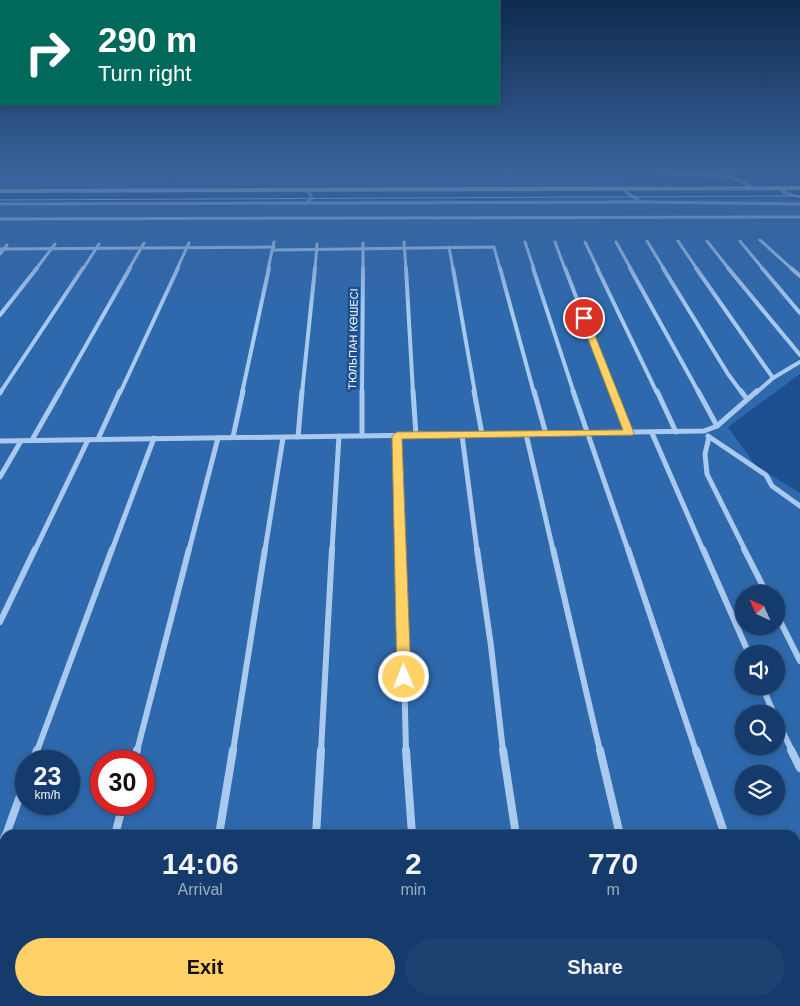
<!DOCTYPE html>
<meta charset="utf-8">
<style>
:root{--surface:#143b6b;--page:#1d4271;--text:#f1f3f6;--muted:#9dadc1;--line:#33557e;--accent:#ffd166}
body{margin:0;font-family:Helvetica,sans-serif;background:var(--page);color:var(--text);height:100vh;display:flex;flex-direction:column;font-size:19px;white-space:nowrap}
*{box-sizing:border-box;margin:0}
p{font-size:16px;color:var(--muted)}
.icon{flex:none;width:28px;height:28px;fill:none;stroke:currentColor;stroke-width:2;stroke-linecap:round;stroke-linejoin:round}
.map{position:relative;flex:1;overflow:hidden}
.panel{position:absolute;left:0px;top:830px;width:800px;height:176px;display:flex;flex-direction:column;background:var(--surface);border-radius:15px 15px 0 0;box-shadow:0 2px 8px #0003,0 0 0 1px var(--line)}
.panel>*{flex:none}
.top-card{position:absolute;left:0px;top:0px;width:500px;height:105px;box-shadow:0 2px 8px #0003,0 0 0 1px var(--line);background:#00695c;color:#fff;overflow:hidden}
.needle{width:32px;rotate:315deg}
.controls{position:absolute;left:735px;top:585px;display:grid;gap:10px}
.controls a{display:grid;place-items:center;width:50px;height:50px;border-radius:50%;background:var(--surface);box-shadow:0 2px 8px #0003,0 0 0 1px var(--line);font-size:25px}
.speed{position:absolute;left:15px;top:750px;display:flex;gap:10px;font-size:25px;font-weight:700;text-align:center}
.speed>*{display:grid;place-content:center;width:65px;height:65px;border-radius:50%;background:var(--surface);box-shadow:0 2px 8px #0003,0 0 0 1px var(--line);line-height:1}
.speed small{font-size:12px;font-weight:400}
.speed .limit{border:8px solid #d22;background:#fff;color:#111}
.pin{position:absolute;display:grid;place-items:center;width:42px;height:42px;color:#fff;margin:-21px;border:2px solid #fff;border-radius:50%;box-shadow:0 1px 5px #0007}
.me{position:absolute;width:55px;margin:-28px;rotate:359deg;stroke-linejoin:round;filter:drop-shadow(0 0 4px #0008)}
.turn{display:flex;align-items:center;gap:18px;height:105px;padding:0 15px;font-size:22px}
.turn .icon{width:65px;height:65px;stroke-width:2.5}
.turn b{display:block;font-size:35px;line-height:42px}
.eta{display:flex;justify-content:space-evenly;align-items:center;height:85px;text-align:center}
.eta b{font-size:30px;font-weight:800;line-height:35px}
.button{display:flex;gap:10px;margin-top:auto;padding:10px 15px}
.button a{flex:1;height:58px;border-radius:30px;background:var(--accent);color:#111;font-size:20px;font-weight:800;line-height:58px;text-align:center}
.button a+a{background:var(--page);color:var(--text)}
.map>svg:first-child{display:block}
.green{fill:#2e69ad;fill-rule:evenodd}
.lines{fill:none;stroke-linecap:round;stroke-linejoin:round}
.minor-far4{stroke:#a9c9ee;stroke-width:3}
.minor-far3{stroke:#a9c9ee;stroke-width:4}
.minor-far2{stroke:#a9c9ee;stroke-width:5}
.minor-far1{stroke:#a9c9ee;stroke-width:6}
.minor{stroke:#a9c9ee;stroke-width:8}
.tertiary{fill:#a9c9ee;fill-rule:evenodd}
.primary{fill:#f0f6ff;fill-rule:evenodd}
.tram{stroke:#fff;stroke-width:1}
.route{fill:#ffd166;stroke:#a68842}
.labels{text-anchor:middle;stroke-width:5;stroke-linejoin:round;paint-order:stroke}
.far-street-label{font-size:11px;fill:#fff;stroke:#1b4f8f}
</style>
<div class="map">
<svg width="800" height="1006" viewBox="0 0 800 1006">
<rect width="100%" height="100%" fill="#1b4f8f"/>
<!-- green -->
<g class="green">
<path d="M625,178l-7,4h55l6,4 -468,1 -36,2 -2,-6 -7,-4z"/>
<path d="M165,179l8,9 -173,1v-9z"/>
<path d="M781,198l19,3v173l-72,53 28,39 44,27v513h-800v-804zM744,594h32v32h-32zM744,654h32v32h-32zM744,714h32v32h-32zM26,761h43v43h-43zM101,761h43v43h-43zM744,774h32v32h-32zM5,835h790v166h-790z"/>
</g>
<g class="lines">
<!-- minor-far4 -->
<g class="minor-far4">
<path d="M660,171c31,10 63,-5 92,17"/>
<path d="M622,189l19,13"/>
<path d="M0,204l642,-2 158,2"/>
<path d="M305,204l7,-6 -5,-8"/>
<path d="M0,219l800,-2"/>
<path d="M760,240l32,29"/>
<path d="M647,241l17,28"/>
<path d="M678,241l19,28"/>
<path d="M707,241l22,28"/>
<path d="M740,241l23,28"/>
<path d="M404,242l2,27"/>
<path d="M525,242l9,27"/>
<path d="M555,242l10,27"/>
<path d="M585,242l13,27"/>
<path d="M616,242l15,27"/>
<path d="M449,247l4,22"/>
<path d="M0,249l274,-2"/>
<path d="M273,250l221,-3 6,22"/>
<path d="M0,254l7,-9"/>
<path d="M36,269l19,-25"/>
<path d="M83,269l16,-25"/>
<path d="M129,269l15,-26"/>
<path d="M177,269l12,-26"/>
<path d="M268,269l6,-27"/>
<path d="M315,269l2,-25"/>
<path d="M363,269v-26"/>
</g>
<!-- minor-far3 -->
<g class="minor-far3">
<path d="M406,268l7,125"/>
<path d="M453,268l22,125"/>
<path d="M500,268l34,125"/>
<path d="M533,268l41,125"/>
<path d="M565,268l48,125"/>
<path d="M597,268l60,125"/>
<path d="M630,268l69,125"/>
<path d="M663,268l65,106 14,19"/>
<path d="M696,268l77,110"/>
<path d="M728,268l72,87"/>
<path d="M762,268l38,45"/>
<path d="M791,268l9,8"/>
<path d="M0,315l37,-47"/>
<path d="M0,393l83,-125"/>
<path d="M59,393l71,-125"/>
<path d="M120,393l58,-125"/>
<path d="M242,393l27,-125"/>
<path d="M302,393l13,-125"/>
<path d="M362,393l1,-125"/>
<path d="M756,393l17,-15 27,-16"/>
</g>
<!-- minor-far2 -->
<g class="minor-far2">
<path d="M413,391l3,44"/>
<path d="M474,391l8,43"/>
<path d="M534,391l12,43"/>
<path d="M573,391l55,159"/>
<path d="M613,391l16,42"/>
<path d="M657,391l19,41"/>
<path d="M698,391l19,35"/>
<path d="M741,391l6,8"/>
<path d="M0,393l1,-2"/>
<path d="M652,433l51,117"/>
<path d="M526,434l27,116"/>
<path d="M397,435l4,115"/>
<path d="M462,435l15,115"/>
<path d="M362,436v-45"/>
<path d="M708,436l58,39 6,11 28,20"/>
<path d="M233,437l10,-46"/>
<path d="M298,437l4,-46"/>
<path d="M709,437l-4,17 2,20 38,76"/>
<path d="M98,439l22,-48"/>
<path d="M32,440l28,-49"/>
<path d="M0,441l704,-10 13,-5 40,-35"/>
<path d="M0,477l21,-36"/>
<path d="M35,550l53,-110"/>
<path d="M112,550l42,-112"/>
<path d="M189,550l29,-112"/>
<path d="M265,550l18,-112"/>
<path d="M332,550l7,-114"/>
</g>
<!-- minor-far1 -->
<g class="minor-far1">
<path d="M401,549l5,202"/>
<path d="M477,549l14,97 12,105"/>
<path d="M553,549l47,202"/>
<path d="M628,549l68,202"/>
<path d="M703,549l46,105"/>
<path d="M744,549l23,45"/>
<path d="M776,613l24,48"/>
<path d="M0,622l35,-73"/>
<path d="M762,686l12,28"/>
<path d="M776,718l16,33"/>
<path d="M37,751l75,-202"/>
<path d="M137,751l52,-202"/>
<path d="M233,751l32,-202"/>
<path d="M321,751l11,-202"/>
</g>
<!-- minor -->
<g class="minor">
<path d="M406,750l6,85"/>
<path d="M503,750l13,85"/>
<path d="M600,750l20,85"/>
<path d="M696,750l29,85"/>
<path d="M791,750l9,18"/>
<path d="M33,761l4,-11"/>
<path d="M134,761l3,-11"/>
<path d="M6,835l20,-56"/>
<path d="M115,835l8,-31"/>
<path d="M219,835l14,-85"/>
<path d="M316,835l5,-85"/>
<path d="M0,850l5,-14"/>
<path d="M795,882h5"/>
<path d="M0,907h5"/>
<path d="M205,1001v5"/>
<path d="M631,1001l1,5"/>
<path d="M13,1006l2,-5"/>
<path d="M121,1006l1,-5"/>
</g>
<!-- tertiary -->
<path class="tertiary" d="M778,187h4l5,5 13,4v2l-17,-4 -5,-5z"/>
<!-- primary -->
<path class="primary" d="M800,186v4l-800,3v-4z"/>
<!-- tram -->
<path class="tram" d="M0,200l800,-4"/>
</g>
<!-- sky -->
<linearGradient id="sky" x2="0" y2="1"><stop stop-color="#0f2b4f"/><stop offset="0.55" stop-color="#39639b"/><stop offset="1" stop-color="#39639b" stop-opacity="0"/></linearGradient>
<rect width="800" height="312" fill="url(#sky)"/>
<!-- route -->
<path class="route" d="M584,316l4,2 46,115 -1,2 -231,4 9,238 -2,4 -5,2 -5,-2 -2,-4 -5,-241 5,-4 226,-2 -43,-112z"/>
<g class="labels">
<!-- far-street labels -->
<g class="far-street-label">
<text transform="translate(353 339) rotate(-89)" y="4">ТЮЛЬПАН КӨШЕСІ</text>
</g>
</g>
</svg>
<div class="controls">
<a><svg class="needle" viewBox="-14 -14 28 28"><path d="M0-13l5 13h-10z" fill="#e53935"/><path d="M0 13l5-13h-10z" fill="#9dadc1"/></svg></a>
<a><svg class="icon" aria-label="sound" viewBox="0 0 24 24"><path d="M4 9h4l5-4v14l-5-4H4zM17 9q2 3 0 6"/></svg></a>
<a><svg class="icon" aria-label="search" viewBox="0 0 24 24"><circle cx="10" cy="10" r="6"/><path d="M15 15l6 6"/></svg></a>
<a><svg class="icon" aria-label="layers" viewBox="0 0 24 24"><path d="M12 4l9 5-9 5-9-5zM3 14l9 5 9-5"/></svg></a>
</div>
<div class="speed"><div>23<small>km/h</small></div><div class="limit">30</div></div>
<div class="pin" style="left:584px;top:318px;background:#d93025"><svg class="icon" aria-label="arrive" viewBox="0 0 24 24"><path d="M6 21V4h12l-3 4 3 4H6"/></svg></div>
<svg class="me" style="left:404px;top:677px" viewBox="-20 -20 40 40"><circle r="17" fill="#ffd166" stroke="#fff" stroke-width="3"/><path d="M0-11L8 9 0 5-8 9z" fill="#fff"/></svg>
<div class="top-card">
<div class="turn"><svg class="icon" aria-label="right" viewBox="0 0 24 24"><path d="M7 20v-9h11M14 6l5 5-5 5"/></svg><div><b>290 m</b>Turn right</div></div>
</div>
<section class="panel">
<div class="eta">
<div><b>14:06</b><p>Arrival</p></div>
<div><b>2</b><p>min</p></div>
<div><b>770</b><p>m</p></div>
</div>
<div class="button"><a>Exit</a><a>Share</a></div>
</section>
</div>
